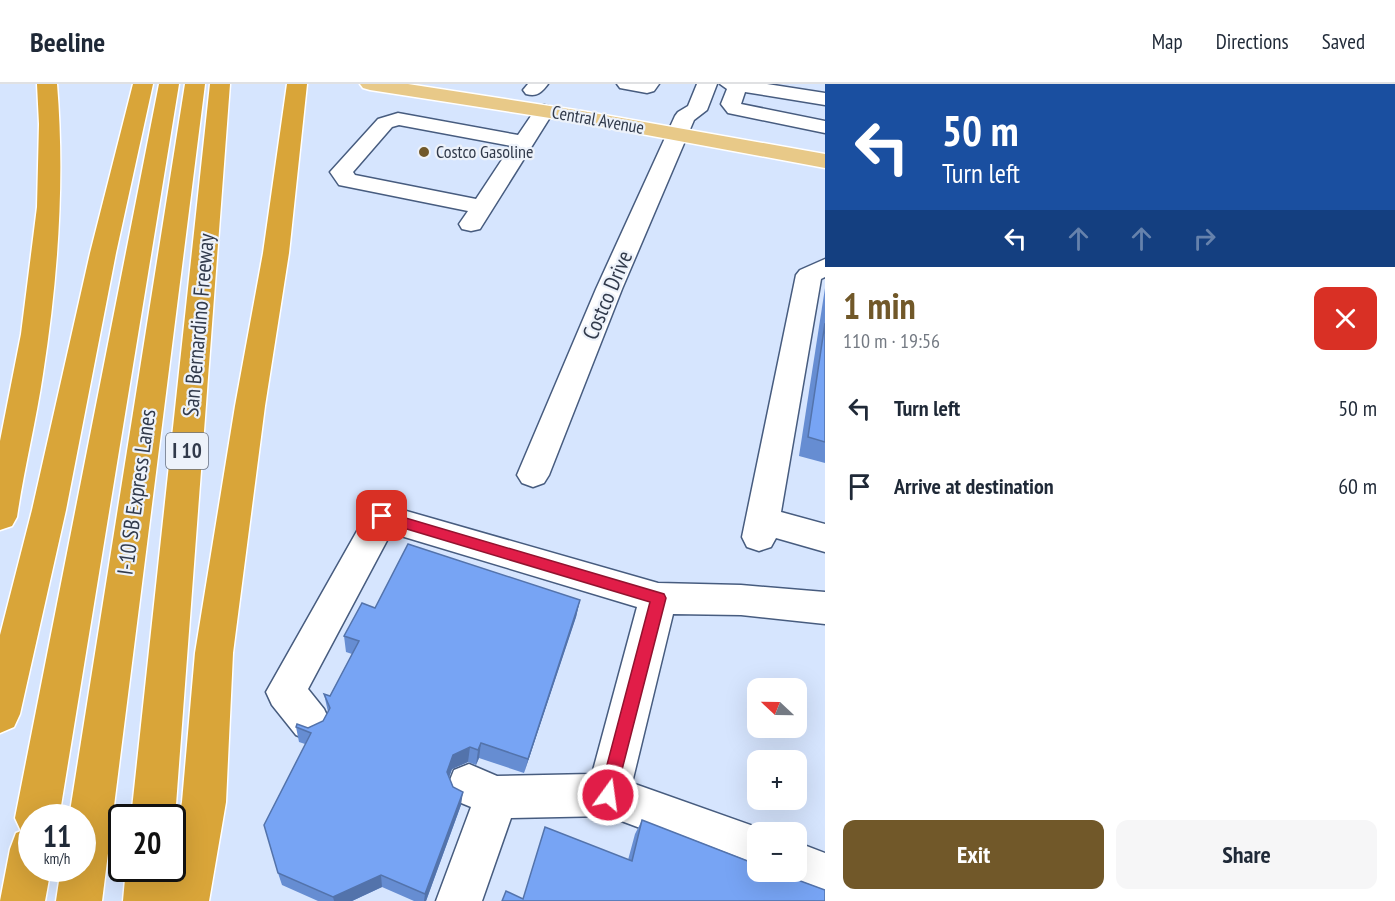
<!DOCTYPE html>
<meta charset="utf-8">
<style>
:root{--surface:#fff;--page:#f6f6f7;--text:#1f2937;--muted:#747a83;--line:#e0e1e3;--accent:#715829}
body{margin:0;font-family:"PT Sans Narrow",sans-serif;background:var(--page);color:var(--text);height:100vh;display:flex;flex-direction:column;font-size:22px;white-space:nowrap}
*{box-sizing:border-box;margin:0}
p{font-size:20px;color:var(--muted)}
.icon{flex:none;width:33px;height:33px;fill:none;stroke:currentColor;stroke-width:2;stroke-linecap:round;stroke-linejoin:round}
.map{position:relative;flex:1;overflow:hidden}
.side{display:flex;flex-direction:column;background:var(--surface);width:570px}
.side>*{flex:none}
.guide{background:#1a4fa0;color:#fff;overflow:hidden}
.needle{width:39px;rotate:292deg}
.buttons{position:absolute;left:747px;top:594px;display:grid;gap:12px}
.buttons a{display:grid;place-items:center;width:60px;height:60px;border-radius:12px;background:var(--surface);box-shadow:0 6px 24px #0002;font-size:30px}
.speed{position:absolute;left:18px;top:720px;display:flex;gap:12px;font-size:30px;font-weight:700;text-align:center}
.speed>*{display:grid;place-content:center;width:78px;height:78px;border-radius:50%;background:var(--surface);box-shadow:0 6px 24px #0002;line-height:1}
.speed small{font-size:15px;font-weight:400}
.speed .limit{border:3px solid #111;border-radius:9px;background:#fff;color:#111}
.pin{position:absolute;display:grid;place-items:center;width:51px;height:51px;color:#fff;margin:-26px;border-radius:12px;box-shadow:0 3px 9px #0006}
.me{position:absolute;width:66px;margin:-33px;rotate:14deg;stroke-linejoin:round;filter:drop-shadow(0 0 4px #0008)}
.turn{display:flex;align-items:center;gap:21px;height:126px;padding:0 18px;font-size:27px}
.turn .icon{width:78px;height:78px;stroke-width:2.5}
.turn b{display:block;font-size:42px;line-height:51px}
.lanes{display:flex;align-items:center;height:57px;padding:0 18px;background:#0003;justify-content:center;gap:30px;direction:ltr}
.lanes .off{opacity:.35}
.round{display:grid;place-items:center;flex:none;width:63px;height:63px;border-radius:12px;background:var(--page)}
.headline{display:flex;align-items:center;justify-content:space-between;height:102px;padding:0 18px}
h1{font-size:36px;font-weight:600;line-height:45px;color:var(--accent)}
.button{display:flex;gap:12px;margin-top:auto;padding:12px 18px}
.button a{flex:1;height:69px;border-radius:12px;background:var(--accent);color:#fff;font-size:24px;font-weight:600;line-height:69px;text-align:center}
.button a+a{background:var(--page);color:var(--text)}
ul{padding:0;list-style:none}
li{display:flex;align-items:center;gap:18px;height:78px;padding:0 18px}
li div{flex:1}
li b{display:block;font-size:22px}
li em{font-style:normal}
header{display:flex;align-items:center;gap:36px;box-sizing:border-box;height:84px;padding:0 30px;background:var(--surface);border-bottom:2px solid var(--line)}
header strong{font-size:28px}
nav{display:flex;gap:33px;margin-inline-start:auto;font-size:21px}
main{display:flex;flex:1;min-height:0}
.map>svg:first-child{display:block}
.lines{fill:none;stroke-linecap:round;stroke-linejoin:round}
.minor-casing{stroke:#475c7f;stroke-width:3}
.major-casing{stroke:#fff;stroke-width:3}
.highway-casing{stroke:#fff;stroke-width:3}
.minor{fill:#fff;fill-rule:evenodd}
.major{fill:#e8c988;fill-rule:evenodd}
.highway{fill:#d9a539;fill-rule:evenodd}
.wall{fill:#668dd2}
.shaded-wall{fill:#5373ab}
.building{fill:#77a4f4;stroke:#5373ab;stroke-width:1.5}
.route{fill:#e11d48;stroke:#92132f;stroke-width:1.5}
.poi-dot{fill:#715829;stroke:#edf2fa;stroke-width:2}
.labels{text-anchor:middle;stroke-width:4.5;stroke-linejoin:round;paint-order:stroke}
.far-street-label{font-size:18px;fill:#313a4b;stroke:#edf2fa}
.far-poi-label{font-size:18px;fill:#313a4b;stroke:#edf2fa;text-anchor:start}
.shield{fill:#edf2fa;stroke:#697180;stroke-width:1.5}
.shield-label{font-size:21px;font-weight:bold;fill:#313a4b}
.street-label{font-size:22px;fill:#313a4b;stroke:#edf2fa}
</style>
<header>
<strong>Beeline</strong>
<nav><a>Map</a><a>Directions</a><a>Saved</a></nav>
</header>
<main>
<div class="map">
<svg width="825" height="817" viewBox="0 0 825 817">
<rect width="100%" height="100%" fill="#d6e5fe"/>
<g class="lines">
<defs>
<g id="minor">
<path d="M528,0h20c-7,9 -11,13 -22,10l-3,-4z"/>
<path d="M617,0h42l-5,7 -7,2 -27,-5z"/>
<path d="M697,0h20l-10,26 -13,10 -72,169 -73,186 -5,8 -11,4 -11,-4 -5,-8 79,-186 79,-173 3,-4 10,-6z"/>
<path d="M720,0h47l58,9v12l-80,-13 -4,12 84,17v12l-97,-20 -7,-9 6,-15z"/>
<path d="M544,21l7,2 3,4 -74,118 -9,2 -9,-2 -3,-5 9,-13 -129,-26 -9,-13 48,-53 20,-6 120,22 19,-28zM399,41l112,21 -35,53 -121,-24 -2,-3 39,-45z"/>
<path d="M825,175v18l-4,2 -40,233 44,12v28l-49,-14 -5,9 -12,4 -12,-4 -5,-10 54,-262 4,-5z"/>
<path d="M382,420l276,79 83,2 84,7v32l-84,-9 -68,-1 -41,169 138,49h-12v40h2h-2l-150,-56 -97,2 -29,83h-46l35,-94 -17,-7 -6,-15 6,-15 15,-6 28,12 95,-2 45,-167 -246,-74 -83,156 16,20 6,13 -6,13 -14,6 -14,-6 -24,-30 -6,-13 104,-184z"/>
<path d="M796,758l29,11v46l-45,-18 -4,-9h20z"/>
</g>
<path id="major" d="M360,0h48l174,27 243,43v14l-243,-45 -212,-33 -7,-2z"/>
<g id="highway">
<path d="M37,0h20c8,97 1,194 -14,290 -7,48 -19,95 -26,143l-5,9 -12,4v-89l21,-107 16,-127 2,-83z"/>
<path d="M133,0h20l-37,169 -50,257 -46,204 -6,13 -14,6v-98l32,-125 58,-257z"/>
<path d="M159,0h20l-120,734h-27v50h19l-6,33h-45l10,-52 6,-16 5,-2 -6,-13z"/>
<path d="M185,0h20l-103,817h-46l5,-33h21v-50h-13z"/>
<path d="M210,0h20l-55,734 -3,6v-6h-41z"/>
<path d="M287,0h20l-18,169 -24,153 -32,247 -7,149 -17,99h-86l3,-33h46v-16l10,-50 13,-149 40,-247 28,-153z"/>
</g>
</defs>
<!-- minor casing -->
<use href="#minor" class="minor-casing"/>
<!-- major casing -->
<use href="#major" class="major-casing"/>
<!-- highway casing -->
<use href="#highway" class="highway-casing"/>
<!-- minor -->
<use href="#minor" class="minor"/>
<!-- major -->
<use href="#major" class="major"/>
<!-- highway -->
<use href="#highway" class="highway"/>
</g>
<!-- wall -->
<g class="wall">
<path d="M825,204v175l-26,-7z"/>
<path d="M580,516l-4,17 -52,156 -45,-15 -3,7 -8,-3 -16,7 -3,8 12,28 -35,96h-12l-32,-14 -30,14h-34l-36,-16 -4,-12 27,-129 -6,-2 -3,-15 12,1 15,-7 5,-9 -4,-18 6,2 22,-42 -6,-2 -2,-16 31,-28z"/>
<path d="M642,736l183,70 -302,9 105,-39 7,-26z"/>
</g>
<!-- shaded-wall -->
<g class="shaded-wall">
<path d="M580,516l-4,17 -52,156 4,-14z"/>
<path d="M481,659l-2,15 -3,7 2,-15z"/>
<path d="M470,663l-2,15 -16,7 -6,17 1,-14 6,-17z"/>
<path d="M463,708l-2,13 -35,96h-2l1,-7z"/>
<path d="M381,791l1,12 -30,14h-18l-1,-4z"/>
</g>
<!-- building -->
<g class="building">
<path d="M825,239v119l-17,-5z"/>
<path d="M408,460l172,56 -52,159 -47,-16 -3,7 -8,-3 -17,8 -6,17 6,15 10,5 -38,102 -44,-19 -48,22 -55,-24 -14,-48 47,-92 -15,-6 1,-3 11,4 15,-7 7,-13 -6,-14 6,2 29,-55 -15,-5 18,-33 13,5z"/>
<path d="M642,736l116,45v7h18l49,18v11h-323l4,-10 17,8 22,-72 87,34z"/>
</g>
<!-- route -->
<path class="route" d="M382,427l282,83 2,4 -52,203 -6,2 -6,-2 -3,-6 51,-193 -273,-82 -2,-4z"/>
<!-- markers -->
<circle class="poi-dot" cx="424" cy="68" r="6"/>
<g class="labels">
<!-- far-street labels -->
<g class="far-street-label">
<text transform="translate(598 36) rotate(10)" y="6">Central Avenue</text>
</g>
<!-- far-poi labels -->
<g class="far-poi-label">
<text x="436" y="74">Costco Gasoline</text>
</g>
<!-- shield labels -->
<rect class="shield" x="166" y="349" width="42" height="36" rx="4.5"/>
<g class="shield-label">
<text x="187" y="374">I 10</text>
</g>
<!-- street labels -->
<g class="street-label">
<text transform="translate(607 211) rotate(-67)" y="8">Costco Drive</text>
<text transform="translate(198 241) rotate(-85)" y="8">San Bernardino Freeway</text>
<text transform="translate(136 408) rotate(-82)" y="8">I-10 SB Express Lanes</text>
</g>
</g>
</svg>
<div class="buttons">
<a><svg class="needle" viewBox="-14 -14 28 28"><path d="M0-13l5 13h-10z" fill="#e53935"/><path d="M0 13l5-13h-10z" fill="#747a83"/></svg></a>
<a>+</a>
<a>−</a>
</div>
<div class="speed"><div>11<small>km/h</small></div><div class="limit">20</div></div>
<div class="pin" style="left:382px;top:432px;background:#d93025"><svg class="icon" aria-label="arrive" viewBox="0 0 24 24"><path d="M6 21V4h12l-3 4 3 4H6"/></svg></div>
<svg class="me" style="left:608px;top:711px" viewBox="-20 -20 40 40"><circle r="17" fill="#e11d48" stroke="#fff" stroke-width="3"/><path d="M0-11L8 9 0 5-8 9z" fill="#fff"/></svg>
</div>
<section class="side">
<div class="guide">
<div class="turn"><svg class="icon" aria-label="left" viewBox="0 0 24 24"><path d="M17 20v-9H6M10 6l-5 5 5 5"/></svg><div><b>50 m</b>Turn left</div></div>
<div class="lanes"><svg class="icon" aria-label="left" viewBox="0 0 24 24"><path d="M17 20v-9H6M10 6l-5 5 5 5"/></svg><svg class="icon off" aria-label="ahead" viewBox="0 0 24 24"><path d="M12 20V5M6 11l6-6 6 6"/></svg><svg class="icon off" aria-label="ahead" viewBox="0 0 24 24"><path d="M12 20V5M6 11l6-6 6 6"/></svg><svg class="icon off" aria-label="right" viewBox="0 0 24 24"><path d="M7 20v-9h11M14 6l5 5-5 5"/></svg></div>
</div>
<div class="headline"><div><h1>1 min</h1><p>110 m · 19:56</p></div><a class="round" style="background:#d93025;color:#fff"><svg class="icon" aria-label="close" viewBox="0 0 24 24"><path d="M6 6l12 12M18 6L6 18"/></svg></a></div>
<ul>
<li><svg class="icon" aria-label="left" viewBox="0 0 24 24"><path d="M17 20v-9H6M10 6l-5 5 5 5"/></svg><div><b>Turn left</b></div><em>50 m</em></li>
<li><svg class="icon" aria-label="arrive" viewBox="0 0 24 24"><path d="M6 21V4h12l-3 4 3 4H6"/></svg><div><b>Arrive at destination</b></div><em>60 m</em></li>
</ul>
<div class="button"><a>Exit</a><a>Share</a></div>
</section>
</main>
